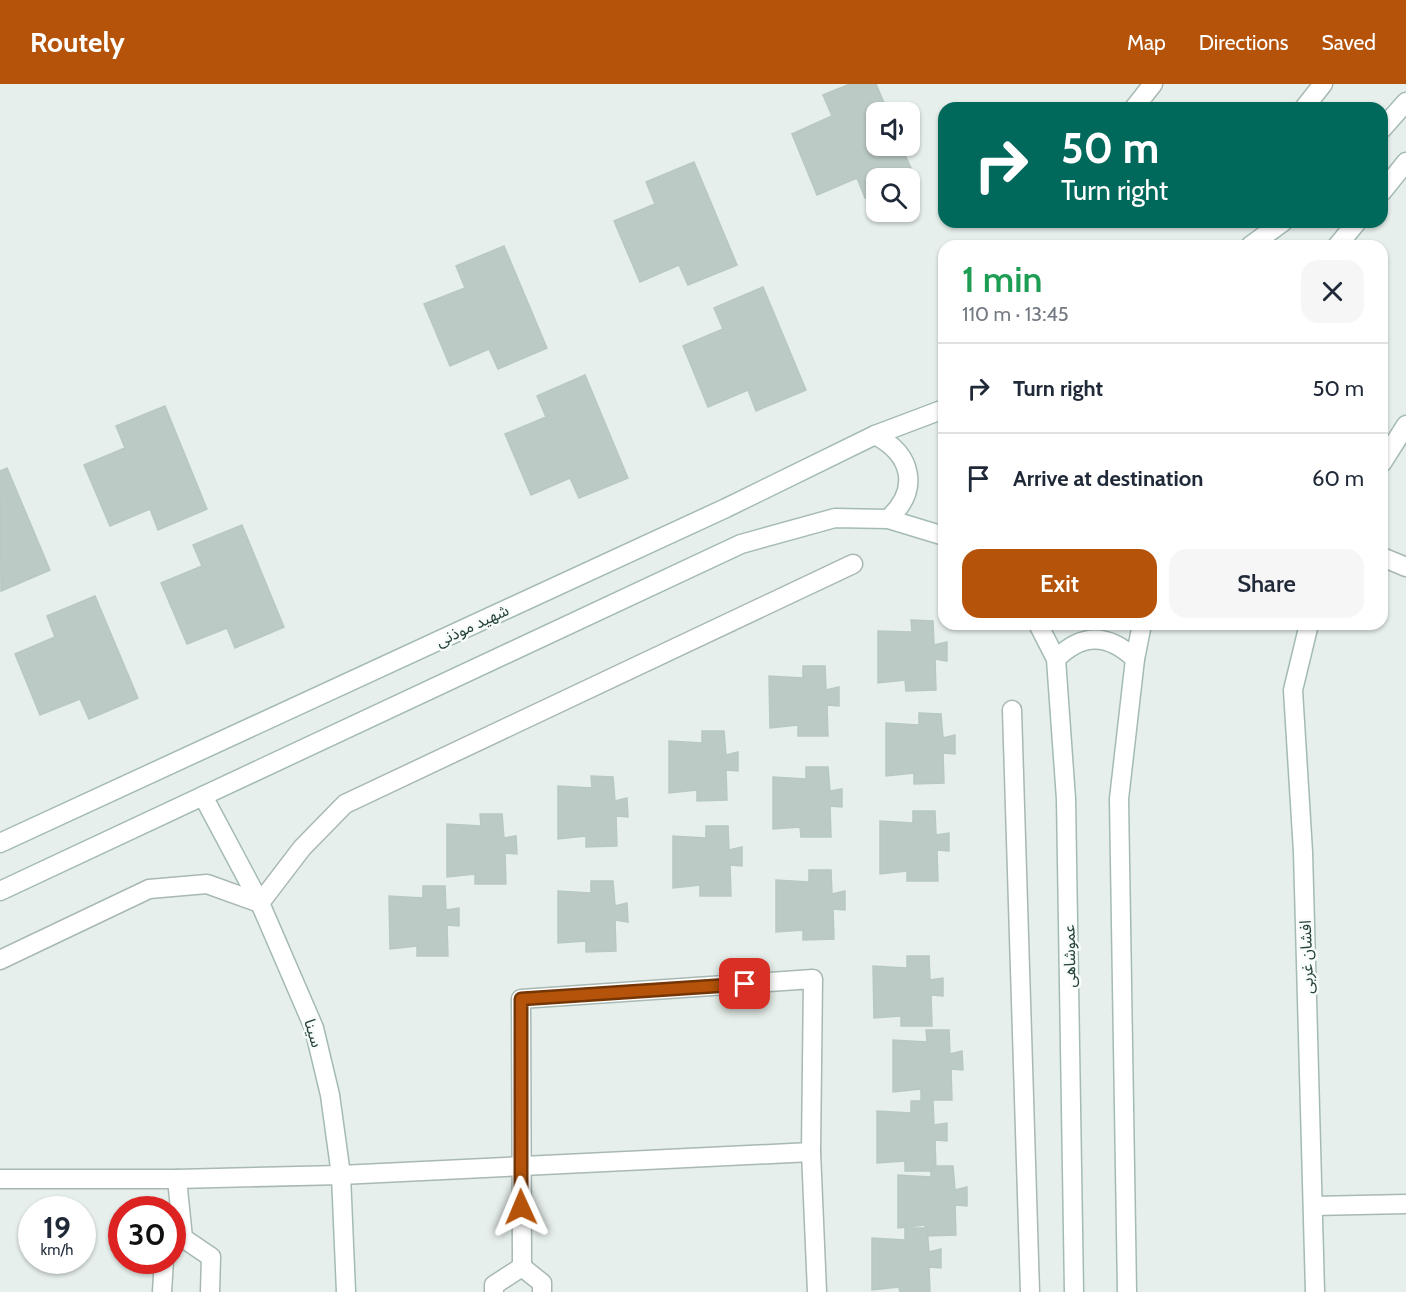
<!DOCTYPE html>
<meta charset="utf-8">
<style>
:root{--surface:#fff;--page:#f6f6f7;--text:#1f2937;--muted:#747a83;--line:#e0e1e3;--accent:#b45309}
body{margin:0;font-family:Cabin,"Noto Sans Arabic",sans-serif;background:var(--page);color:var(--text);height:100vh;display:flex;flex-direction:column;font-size:22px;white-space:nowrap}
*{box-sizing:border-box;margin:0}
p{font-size:20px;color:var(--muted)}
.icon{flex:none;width:33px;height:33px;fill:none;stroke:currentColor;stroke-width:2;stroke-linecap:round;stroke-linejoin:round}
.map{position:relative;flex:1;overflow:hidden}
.panel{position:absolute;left:938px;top:156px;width:450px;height:390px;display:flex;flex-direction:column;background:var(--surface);border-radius:18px;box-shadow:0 2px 4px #0004}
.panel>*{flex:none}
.hud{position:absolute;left:938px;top:18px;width:450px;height:126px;border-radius:18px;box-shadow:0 2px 4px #0004;background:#00695c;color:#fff;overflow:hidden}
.tools{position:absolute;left:866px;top:18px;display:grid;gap:12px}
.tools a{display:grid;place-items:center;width:54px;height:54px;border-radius:12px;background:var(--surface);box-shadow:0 2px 4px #0004;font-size:30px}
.speed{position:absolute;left:18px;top:1112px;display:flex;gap:12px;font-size:30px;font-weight:700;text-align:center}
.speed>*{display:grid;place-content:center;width:78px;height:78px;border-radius:50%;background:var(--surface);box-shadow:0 2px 4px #0004;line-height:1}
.speed small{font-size:15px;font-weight:400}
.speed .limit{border:9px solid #d22;background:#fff;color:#111}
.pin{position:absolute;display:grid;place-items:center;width:51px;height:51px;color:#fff;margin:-26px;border-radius:12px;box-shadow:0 3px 9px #0006}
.me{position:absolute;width:66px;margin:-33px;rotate:359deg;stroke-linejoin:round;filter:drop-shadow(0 0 4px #0008)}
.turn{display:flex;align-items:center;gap:21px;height:126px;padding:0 24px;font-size:27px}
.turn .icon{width:78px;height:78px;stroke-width:2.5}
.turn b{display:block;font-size:42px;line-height:51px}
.round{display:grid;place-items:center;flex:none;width:63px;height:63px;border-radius:18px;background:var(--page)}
.summary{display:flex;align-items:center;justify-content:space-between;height:102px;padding:0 24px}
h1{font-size:36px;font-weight:600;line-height:45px;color:#1e9e55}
.action{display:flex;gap:12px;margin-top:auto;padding:12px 24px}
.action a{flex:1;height:69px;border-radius:18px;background:var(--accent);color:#fff;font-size:24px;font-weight:600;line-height:69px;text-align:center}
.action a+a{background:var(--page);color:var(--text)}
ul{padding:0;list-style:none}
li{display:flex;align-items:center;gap:18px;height:90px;padding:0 24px;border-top:2px solid var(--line)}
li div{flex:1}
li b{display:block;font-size:22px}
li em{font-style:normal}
header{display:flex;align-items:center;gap:36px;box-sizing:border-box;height:84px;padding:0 30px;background:var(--accent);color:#fff}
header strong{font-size:28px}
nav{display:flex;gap:33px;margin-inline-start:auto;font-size:21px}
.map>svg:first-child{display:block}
.building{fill:#bbcac4;stroke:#b8c9c2;stroke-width:1.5}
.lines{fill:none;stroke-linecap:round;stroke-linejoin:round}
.street-casing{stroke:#a8b8b2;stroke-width:21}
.secondary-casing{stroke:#a4bbb3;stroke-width:21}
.street{stroke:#fff;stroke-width:18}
.secondary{stroke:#fff;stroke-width:18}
.route-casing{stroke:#753606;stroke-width:15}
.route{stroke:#b45309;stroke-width:10}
.labels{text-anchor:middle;stroke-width:5;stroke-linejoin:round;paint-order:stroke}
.street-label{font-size:16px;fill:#24423a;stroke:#f7fbf9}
</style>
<header>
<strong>Routely</strong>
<nav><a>Map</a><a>Directions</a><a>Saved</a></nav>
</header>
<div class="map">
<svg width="1406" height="1208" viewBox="0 0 1406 1208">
<rect width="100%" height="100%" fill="#e6efeb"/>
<!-- building -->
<g class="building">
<path d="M850,0h26l12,28h-12v34h25l14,31 -6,3 -33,-2v16l-11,4 -8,-20 -40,17 -25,-61 40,-18 -9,-21z"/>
<path d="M694,78l43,103 -49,20 -9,-20 -39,17 -26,-61 41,-17 -9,-22z"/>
<path d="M504,162l43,102 -49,21 -9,-20 -39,17 -26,-62 41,-16 -9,-22z"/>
<path d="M763,203l43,103 -50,21 -8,-21 -40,17 -25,-61 40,-17 -9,-21z"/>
<path d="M585,291l43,103 -49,20 -9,-20 -39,17 -26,-61 41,-17 -9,-21z"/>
<path d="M165,322l42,103 -49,21 -8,-21 -40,17 -26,-61 41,-17 -9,-22z"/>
<path d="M7,384l43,102 -49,21 -1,-120z"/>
<path d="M242,441l42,102 -49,21 -8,-20 -40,16 -26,-61 41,-17 -9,-21z"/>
<path d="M95,512l43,102 -49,21 -9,-20 -40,16 -25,-61 40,-17 -8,-21z"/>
<path d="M911,536l22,1 1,24 13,-3v19l-12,-2 1,31 -30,1 -1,-11 -27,3v-52l34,1z"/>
<path d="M803,582h22l1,24 13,-3v19l-12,-1 1,31h-30v-11l-28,3 -1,-52 34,2z"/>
<path d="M919,629l22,1 2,24 12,-3v19l-12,-1 1,30 -30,1v-11l-28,3v-53l33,2z"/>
<path d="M702,647h22l2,24 12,-3v19l-12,-1 1,30 -30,1v-11l-28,3v-52l33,2z"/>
<path d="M806,683h22l2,24 12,-2v18l-12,-1 1,31h-30l-1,-10 -27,2v-52l33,2z"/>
<path d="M591,692l22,1 2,24 12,-3 1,19 -12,-1 1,30 -31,1v-11l-28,3v-53l34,2z"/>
<path d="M913,727h22l1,24 13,-2v18l-12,-1 1,31h-31v-10l-27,3v-53l33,2z"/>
<path d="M480,730h22l2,24 12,-2 1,18 -12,-1 1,31h-31v-10l-28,3v-53l34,2z"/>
<path d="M706,742h22l1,24 13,-3v19l-12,-1 1,31h-31v-11l-27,3v-52l33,2z"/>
<path d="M809,786h22l1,24 13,-3v19l-12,-1 1,30 -31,1v-10l-27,2v-52l33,2z"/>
<path d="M591,797h22l2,25 12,-3 1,19 -13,-2 1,31 -30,1v-11l-28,2v-52l33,2z"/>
<path d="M423,802h22l1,24 13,-2v18l-12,-1 1,31h-31v-10l-27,3 -1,-53 34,2z"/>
<path d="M907,872h22l1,24 13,-2v18l-12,-1 1,31h-31v-10l-27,2 -1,-52 34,2z"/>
<path d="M926,946h23l1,24 12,-3 1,19 -12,-1 1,31h-31v-11l-28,3v-52l34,2z"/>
<path d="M911,1017h22l1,24 13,-2v18l-12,-1 1,31h-31v-10l-28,2v-52l34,2z"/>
<path d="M931,1082h22l2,24 12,-3v19l-12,-1 1,30 -30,1 -1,-11 -27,3v-53l33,2z"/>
<path d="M905,1144h22l2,24 12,-3v19l-12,-1 1,25h-30l-1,-5 -27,3v-52l33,2z"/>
</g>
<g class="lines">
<defs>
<g id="street">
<path d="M1134,24l19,-24"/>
<path d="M1304,24l19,-24"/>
<path d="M1382,473l24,10"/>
<path d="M1012,626l18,582"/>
<path d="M0,876l149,-71 58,-5 53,19 42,-55 43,-44 508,-240"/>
<path d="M0,1095h177l164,-4 470,-23"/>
<path d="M177,1095l6,59 28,19 -1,35"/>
<path d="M1313,1122l93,-2"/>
<path d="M522,1183l-1,-268 292,-20 -2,173 6,140"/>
<path d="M522,1183l20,16v9"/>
<path d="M162,1208l2,-32"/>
<path d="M494,1208v-7l28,-18"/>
</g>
<g id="secondary">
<path d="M1382,45l24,-27"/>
<path d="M1382,108l24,-30"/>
<path d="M1250,162l33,-24"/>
<path d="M1337,162l20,-24"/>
<path d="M875,351c38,20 45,55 13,84"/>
<path d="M1382,379l24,-38"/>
<path d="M1038,540l18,35 10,140 8,493"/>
<path d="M1309,540l-16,66 10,162 12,440"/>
<path d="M1056,575c26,-26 52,-26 79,0"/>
<path d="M203,712l57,107 54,125 16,67 11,80 5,117"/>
<path d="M0,759l726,-335 149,-73 69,-26"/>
<path d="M0,807l741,-347 94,-26 53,1 56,17"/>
<path d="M1127,1208l-8,-493 16,-140 7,-35"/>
</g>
</defs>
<!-- street casing -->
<use href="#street" class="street-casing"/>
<!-- secondary casing -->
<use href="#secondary" class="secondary-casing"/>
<!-- street -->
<use href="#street" class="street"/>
<!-- secondary -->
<use href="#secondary" class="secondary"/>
</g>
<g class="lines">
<defs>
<path id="route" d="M521,1123v-208l224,-15"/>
</defs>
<!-- route casing -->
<use href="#route" class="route-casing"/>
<!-- route -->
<use href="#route" class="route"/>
</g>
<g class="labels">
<!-- street labels -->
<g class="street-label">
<text transform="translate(472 541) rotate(-25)" y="6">شهید موذنی</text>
<text transform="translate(1069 872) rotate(-91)" y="6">عموشاهی</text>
<text transform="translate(1306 873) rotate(-92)" y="6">افشان غربی</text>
<text transform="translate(314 949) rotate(73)" y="6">سینا</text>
</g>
</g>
</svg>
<div class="tools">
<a><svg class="icon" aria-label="sound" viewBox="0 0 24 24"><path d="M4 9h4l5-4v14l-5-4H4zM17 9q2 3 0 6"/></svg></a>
<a><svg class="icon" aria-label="search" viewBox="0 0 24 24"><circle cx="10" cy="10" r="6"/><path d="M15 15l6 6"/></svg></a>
</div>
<div class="speed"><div>19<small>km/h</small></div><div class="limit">30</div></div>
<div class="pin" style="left:745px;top:900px;background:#d93025"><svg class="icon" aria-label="arrive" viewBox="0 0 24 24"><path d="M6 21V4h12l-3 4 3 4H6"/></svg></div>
<svg class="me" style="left:521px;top:1123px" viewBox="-20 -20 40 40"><path d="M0-17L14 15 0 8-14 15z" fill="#b45309" stroke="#fff" stroke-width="4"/></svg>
<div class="hud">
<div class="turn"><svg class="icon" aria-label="right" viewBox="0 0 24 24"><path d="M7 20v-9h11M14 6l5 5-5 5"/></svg><div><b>50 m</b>Turn right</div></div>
</div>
<section class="panel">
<div class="summary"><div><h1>1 min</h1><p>110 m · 13:45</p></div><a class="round"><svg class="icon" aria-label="close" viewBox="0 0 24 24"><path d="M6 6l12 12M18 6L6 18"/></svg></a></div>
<ul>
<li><svg class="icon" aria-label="right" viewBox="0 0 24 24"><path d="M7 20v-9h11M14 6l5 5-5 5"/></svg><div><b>Turn right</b></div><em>50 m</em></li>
<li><svg class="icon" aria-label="arrive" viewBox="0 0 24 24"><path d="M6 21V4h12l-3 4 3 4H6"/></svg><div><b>Arrive at destination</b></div><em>60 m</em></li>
</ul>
<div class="action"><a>Exit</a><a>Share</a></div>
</section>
</div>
